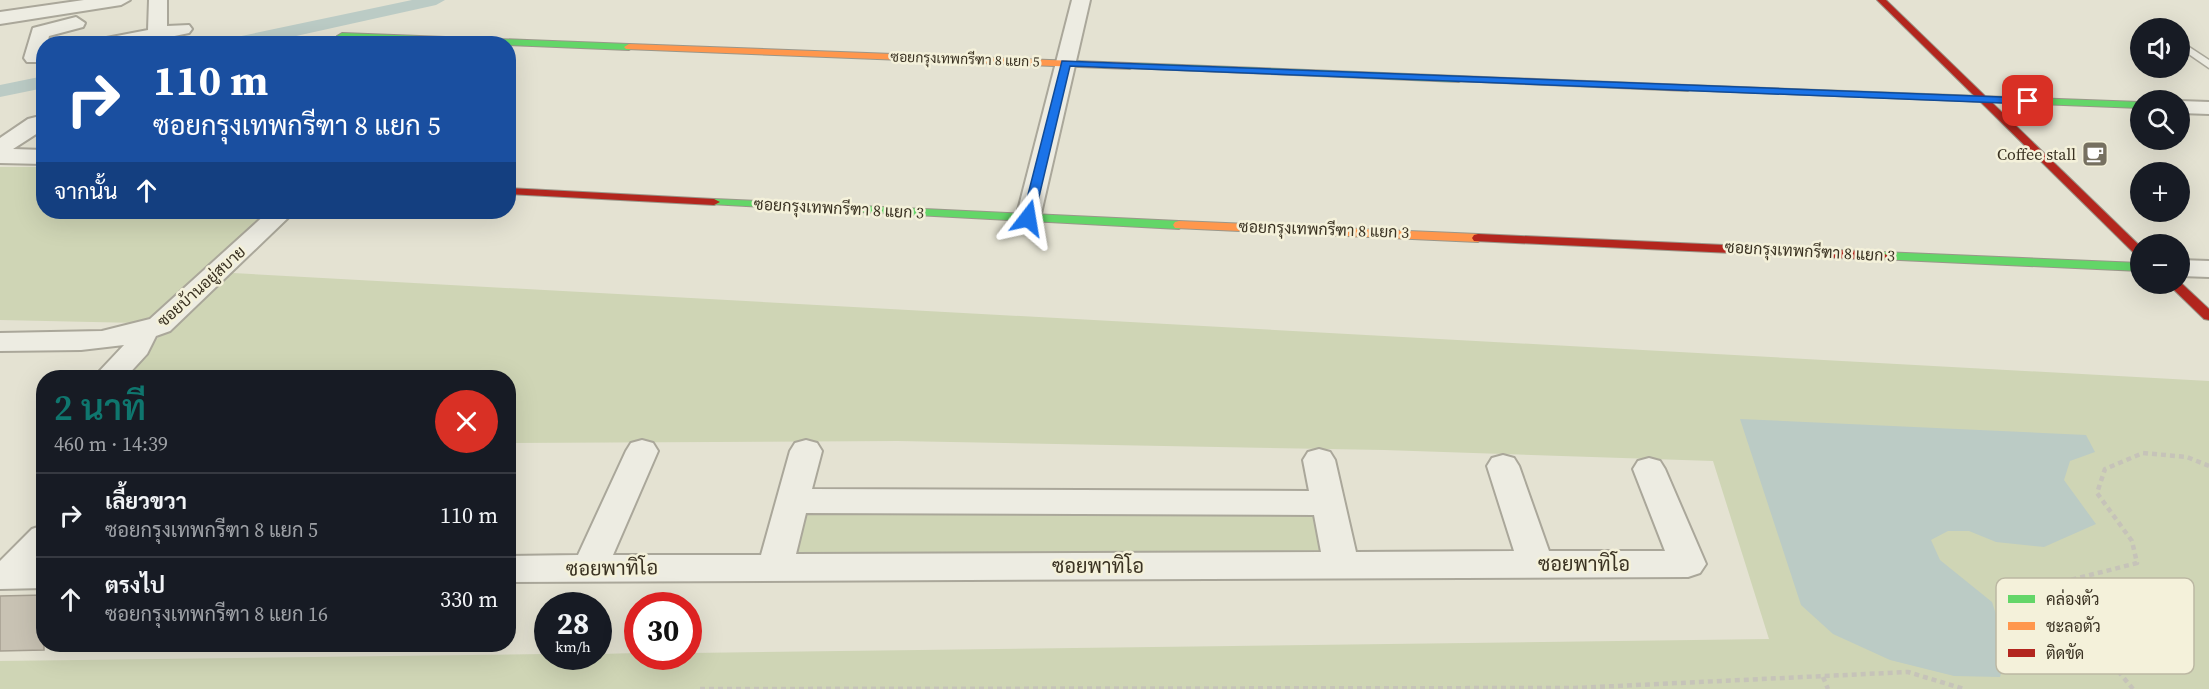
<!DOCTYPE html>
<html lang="th">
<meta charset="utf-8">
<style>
:root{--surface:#171b24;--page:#242831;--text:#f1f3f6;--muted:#9ea1a6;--line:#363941;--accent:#0f766e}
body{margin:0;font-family:"Source Serif 4",Sarabun,serif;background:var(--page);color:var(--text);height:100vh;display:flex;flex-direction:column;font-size:22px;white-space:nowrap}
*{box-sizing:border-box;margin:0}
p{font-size:20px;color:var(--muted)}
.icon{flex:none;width:33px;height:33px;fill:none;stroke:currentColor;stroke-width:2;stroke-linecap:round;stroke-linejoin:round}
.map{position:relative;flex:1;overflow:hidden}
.panel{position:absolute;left:36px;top:370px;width:480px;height:282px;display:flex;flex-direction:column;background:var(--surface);border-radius:24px;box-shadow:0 6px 24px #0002}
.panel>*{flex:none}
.top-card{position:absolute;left:36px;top:36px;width:480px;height:183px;border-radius:24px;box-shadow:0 6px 24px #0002;background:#1a4fa0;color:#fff;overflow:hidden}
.buttons{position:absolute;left:2130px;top:18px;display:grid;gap:12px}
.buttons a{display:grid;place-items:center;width:60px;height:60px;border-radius:50%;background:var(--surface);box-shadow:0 6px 24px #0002;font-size:30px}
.speed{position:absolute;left:534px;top:592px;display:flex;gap:12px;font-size:30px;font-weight:700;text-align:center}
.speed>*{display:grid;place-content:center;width:78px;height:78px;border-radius:50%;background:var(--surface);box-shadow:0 6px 24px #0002;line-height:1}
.speed small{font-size:15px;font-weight:400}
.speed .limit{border:9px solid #d22;background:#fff;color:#111}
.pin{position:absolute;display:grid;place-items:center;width:51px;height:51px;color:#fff;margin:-26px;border-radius:12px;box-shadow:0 3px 9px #0006}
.me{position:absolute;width:66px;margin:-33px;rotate:14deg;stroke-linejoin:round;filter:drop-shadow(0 0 4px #0008)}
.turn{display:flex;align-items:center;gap:21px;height:126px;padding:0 18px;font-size:27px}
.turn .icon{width:78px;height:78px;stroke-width:2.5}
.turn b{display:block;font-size:42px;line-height:51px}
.then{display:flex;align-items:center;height:57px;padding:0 18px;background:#0003;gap:12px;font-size:22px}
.round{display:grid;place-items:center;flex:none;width:63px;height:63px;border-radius:32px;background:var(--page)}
.overview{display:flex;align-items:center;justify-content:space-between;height:102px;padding:0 18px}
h1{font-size:36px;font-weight:600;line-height:45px;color:var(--accent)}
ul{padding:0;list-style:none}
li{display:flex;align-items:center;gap:18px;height:84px;padding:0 18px;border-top:2px solid var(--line)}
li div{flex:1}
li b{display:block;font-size:22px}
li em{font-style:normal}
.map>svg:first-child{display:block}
.green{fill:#cfd5b5}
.water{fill:#bbcbc5}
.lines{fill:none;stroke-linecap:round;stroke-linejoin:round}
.canal{fill:#bbcbc5;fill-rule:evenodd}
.building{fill:#c8c2b3;stroke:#a59f91;stroke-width:1.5}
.lane-casing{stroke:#aaa79a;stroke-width:3}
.street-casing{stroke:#aaa79a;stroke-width:4}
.fast-casing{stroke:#9a978a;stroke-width:2}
.slow-casing{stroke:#9a978a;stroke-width:2}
.jam-casing{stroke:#9a978a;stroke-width:2}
.path{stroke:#c6c3b9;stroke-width:4.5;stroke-dasharray:5 4;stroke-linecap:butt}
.lane{fill:#edece2;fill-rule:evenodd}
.street{fill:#edece2;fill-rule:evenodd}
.fast{fill:#63d668;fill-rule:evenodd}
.slow{fill:#ff974d;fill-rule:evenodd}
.jam{fill:#b3261e;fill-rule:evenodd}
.route{fill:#1a73e8;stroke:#114b97;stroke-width:1.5}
.labels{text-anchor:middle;stroke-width:5;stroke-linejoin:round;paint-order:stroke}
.far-street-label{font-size:14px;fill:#3a3222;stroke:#f4f1da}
.poi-label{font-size:16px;fill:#3a3222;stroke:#f4f1da;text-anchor:end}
.street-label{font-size:16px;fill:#3a3222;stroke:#f4f1da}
.near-street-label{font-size:20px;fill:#3a3222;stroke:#f4f1da}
.key{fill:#f4f1da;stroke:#bcb8a3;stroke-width:1.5}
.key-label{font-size:16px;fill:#3a3222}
</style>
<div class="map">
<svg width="2209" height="689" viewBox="0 0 2209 689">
<rect width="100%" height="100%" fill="#e4e2d2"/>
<!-- green -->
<g class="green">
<path d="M0,167h43l1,45h228l-39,61 1976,108v308h-2209v-28l547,-7 1,3h50l1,-3 38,-1 1,4h50l1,-4 1080,-14 -56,-178 -329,-11 -486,-9 -389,2 -1,-65h-389l56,-58 -36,3 -139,-3z"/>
<path d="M804,509l516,3 8,45 -535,1z"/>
</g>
<!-- water -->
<path class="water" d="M1740,419l346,16 9,17 -25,9 -6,19 32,44 -52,23 -48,-5 -27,-11h-21l-17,9 9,20 52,42 16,49 -8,26 -46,-1 -64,-16 -57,-26 -32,-29z"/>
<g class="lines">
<!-- canal -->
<g class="canal">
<path d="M412,0h33l-9,5 -176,39h-37l9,-6z"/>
<path d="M44,76v12l-44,9v-12z"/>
</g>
</g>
<!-- building -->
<path class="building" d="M44,595v55l-44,1v-55z"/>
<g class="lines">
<defs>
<g id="lane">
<path d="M2152,22l10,6 -14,-1v-4z"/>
<path d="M2180,41l29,19v8l-29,-20z"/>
</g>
<g id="street">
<path d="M84,0h46l-9,5 -121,19v-12z"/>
<path d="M149,0h18v26l22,-1 3,4 -3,4 -53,11h-42l2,-4 52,-10z"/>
<path d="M1072,0h18l-50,218 -3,5 -9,2 -9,-2 -3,-5z"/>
<path d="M76,17l9,6 -2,4 -34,9 -2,8h-3l-3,18h-14l-3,-4 9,-30z"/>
<path d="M2180,101l29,1v12l-29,-1z"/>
<path d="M36,117l8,2v10l-31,20 31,1v14l-44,-1v-25l28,-19z"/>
<path d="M268,212h26l-124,119 -14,5 -9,18 -22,24h-32l31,-33 -43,5 -81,1v-18l102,-2 48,-12z"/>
<path d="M2180,260l29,1v16l-29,-1z"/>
<path d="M642,440l11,3 5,8 -45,104h148l29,-104 5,-8 11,-3 11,3 5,8 -10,38 497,2 -6,-31 5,-8 11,-3 11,3 5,8 21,92 158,-1 -27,-85 5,-8 11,-3 11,3 5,8 30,85h116l-32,-82 5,-8 11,-3 11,3 5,8 41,95 -6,9 -12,4 -1180,5v-26l70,-1 48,-104 5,-8zM806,513l508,2 7,37 -525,2z"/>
<path d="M44,525v63l-44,1v-28l32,-32z"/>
</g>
<g id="fast">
<path d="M342,33l287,11 5,3 -5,3 -290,-12 -2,-2z"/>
<path d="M1130,63l329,13 5,3 -5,3 -332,-14 -2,-2z"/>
<path d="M1688,85l452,17v6l-455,-18 -2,-2z"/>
<path d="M714,199l465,22 6,4 -6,4 -469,-25v-4z"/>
<path d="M1882,252l258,11v8l-262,-12 -2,-3 2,-3z"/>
</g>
<g id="slow">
<path d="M629,44l501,19 5,3 -5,3 -504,-20 -2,-2z"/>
<path d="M1179,221l299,13 6,4 -6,4 -303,-14 -2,-3 2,-3z"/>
</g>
<g id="jam">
<path d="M1877,0h9l254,246v10l-4,-1z"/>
<path d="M1459,76l229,9 5,3 -5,3 -232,-10 -2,-2z"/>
<path d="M508,188l206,11 6,3 -6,3 -206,-11z"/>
<path d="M1478,234l404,18 6,4 -6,4 -408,-19 -2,-3 2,-3z"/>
<path d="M2180,282l29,27v11l-5,-1 -36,-35z"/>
</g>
</defs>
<!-- lane casing -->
<use href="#lane" class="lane-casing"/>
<!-- street casing -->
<use href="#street" class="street-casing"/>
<!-- fast casing -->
<use href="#fast" class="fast-casing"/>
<!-- slow casing -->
<use href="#slow" class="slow-casing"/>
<!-- jam casing -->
<use href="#jam" class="jam-casing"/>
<!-- path -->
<g class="path">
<path d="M1823,677l5,12"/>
<path d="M700,689l875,-1 333,-16 56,17"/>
<path d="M2133,689l-65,-78 -9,-28 78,-20 -5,-22 -35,-48 8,-24 38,-16 44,4 22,9"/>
</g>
<!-- lane -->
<use href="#lane" class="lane"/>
<!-- street -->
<use href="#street" class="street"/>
<!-- fast -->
<use href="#fast" class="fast"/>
<!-- slow -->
<use href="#slow" class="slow"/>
<!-- jam -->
<use href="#jam" class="jam"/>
</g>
<!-- route -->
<path class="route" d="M1062,61l966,37 5,3 -5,3 -958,-38 -36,152 -6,3 -6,-3z"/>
<!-- icons -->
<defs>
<symbol id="cafe-square" viewBox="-11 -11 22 22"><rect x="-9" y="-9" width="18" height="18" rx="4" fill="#767060" stroke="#f4f1da"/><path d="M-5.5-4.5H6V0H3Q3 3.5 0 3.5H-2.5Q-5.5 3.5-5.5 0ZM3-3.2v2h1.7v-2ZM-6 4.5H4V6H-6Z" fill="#fff"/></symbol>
</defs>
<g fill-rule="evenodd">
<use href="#cafe-square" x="2080" y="139" width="30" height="30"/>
</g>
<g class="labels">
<!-- far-street labels -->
<g class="far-street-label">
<text transform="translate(965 59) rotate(2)" y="5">ซอยกรุงเทพกรีฑา 8 แยก 5</text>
</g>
<!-- poi labels -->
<g class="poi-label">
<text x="2076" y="160">Coffee stall</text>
</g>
<!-- street labels -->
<g class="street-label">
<text transform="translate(839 208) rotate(3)" y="6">ซอยกรุงเทพกรีฑา 8 แยก 3</text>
<text transform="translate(1324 229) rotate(2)" y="6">ซอยกรุงเทพกรีฑา 8 แยก 3</text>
<text transform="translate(1810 251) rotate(3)" y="6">ซอยกรุงเทพกรีฑา 8 แยก 3</text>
<text transform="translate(201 286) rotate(-42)" y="6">ซอยบ้านอยู่สบาย</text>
</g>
<!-- near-street labels -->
<g class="near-street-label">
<text x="1584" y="571">ซอยพาทิโอ</text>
<text x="1098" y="573">ซอยพาทิโอ</text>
<text transform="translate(612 568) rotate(-1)" y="7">ซอยพาทิโอ</text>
</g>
</g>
<!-- legend -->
<rect x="1996" y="578" width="198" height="96" rx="9" class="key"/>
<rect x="2008" y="595" width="27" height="8" fill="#63d668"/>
<rect x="2008" y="622" width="27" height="8" fill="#ff974d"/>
<rect x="2008" y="649" width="27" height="8" fill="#b3261e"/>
<g class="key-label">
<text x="2046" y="605">คล่องตัว</text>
<text x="2046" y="632">ชะลอตัว</text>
<text x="2046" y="659">ติดขัด</text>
</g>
</svg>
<div class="buttons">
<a><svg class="icon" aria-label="sound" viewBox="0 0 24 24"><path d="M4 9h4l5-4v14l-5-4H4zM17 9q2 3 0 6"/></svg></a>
<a><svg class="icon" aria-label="search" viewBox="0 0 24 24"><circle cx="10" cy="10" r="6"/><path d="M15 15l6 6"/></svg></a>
<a>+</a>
<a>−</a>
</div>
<div class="speed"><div>28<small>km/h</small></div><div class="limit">30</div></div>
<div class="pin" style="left:2028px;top:101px;background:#d93025"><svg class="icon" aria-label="arrive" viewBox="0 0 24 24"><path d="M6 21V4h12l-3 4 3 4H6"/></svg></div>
<svg class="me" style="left:1028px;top:218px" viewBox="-20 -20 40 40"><path d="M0-17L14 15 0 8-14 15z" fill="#1a73e8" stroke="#fff" stroke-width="4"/></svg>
<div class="top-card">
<div class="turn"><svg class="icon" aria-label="right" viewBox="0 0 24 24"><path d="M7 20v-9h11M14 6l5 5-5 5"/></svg><div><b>110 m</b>ซอยกรุงเทพกรีฑา 8 แยก 5</div></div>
<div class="then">จากนั้น<svg class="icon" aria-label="ahead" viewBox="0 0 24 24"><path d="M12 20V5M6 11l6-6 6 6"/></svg></div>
</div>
<section class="panel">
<div class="overview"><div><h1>2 นาที</h1><p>460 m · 14:39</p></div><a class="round" style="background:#d93025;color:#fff"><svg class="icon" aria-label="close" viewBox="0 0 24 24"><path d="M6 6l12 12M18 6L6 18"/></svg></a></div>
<ul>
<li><svg class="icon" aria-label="right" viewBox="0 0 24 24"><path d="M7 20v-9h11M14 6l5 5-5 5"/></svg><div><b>เลี้ยวขวา</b><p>ซอยกรุงเทพกรีฑา 8 แยก 5</p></div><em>110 m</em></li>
<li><svg class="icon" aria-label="ahead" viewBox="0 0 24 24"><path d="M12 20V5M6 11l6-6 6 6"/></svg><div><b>ตรงไป</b><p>ซอยกรุงเทพกรีฑา 8 แยก 16</p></div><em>330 m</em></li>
</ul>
</section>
</div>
